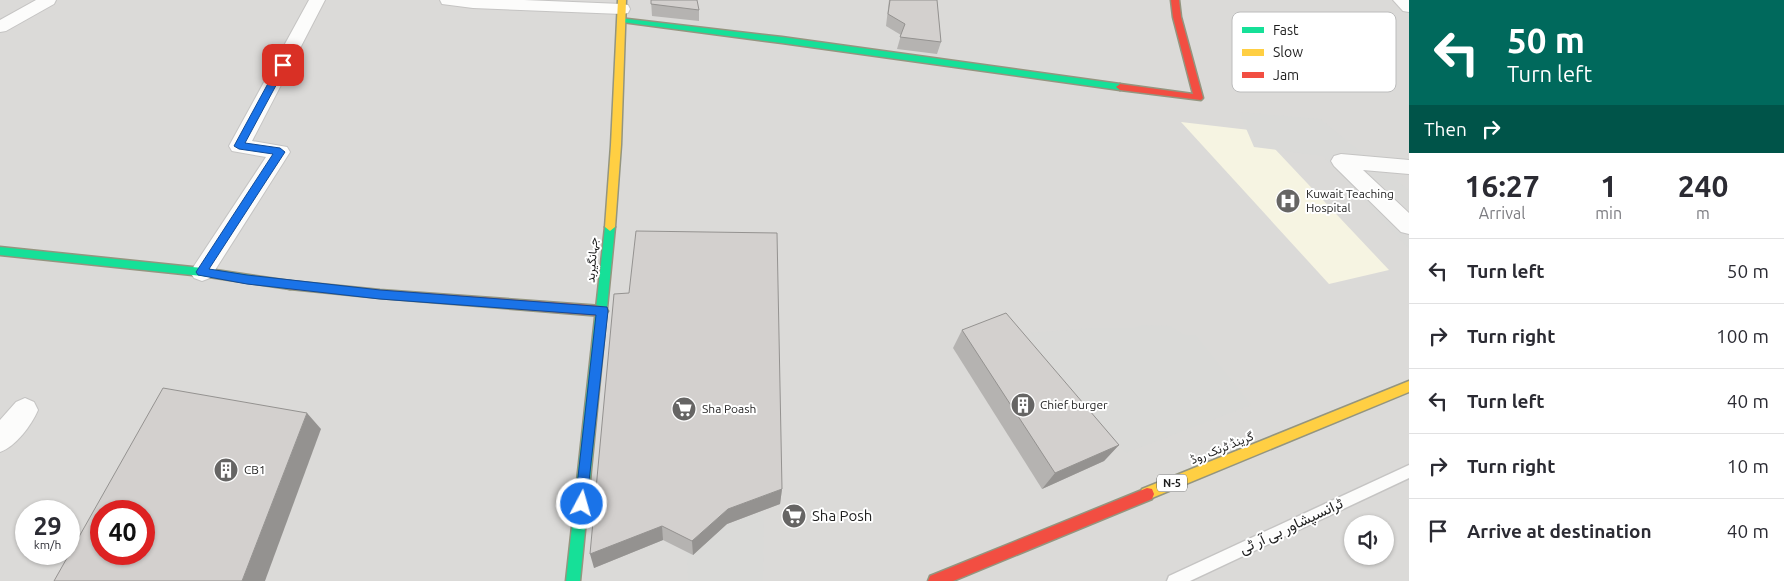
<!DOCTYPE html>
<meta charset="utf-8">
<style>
:root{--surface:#fff;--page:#f2f2f3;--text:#2b2b33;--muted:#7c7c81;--line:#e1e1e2}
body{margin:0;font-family:Ubuntu,Vazirmatn,sans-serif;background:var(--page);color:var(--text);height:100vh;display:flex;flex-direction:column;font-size:19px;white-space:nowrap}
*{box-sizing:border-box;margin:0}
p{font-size:16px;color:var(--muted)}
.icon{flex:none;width:28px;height:28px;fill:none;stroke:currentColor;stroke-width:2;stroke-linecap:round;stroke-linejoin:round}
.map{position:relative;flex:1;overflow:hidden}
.details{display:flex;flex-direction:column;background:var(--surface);width:375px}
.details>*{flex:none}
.banner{background:#00695c;color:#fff;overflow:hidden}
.controls{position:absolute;left:1344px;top:515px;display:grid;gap:10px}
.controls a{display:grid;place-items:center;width:50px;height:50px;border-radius:50%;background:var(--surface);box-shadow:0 1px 4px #0004;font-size:25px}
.speed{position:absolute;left:15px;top:500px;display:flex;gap:10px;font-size:25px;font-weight:700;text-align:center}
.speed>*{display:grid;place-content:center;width:65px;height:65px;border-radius:50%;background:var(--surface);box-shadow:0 1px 4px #0004;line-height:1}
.speed small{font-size:12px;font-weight:400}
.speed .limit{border:8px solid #d22;background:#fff;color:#111}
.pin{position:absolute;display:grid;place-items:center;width:42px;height:42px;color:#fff;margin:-21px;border-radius:10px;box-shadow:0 2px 8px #0006}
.me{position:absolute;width:55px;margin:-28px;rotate:6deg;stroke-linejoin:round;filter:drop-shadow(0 0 4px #0008)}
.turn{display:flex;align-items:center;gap:18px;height:105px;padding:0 15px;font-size:22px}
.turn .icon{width:65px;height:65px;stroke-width:2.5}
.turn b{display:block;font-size:35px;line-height:42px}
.then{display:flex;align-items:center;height:48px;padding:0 15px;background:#0003;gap:10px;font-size:19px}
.eta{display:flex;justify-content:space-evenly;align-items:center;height:85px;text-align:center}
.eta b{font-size:30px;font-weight:700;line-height:35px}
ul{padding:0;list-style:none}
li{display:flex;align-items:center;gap:15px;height:65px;padding:0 15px;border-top:1px solid var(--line)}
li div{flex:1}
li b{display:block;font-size:19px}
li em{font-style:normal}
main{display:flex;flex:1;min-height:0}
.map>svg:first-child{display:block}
.residential{fill:#dbdad8;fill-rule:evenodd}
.education{fill:#f6f4e2}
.religious{fill:#dadad8}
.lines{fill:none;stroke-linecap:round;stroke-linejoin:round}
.lane-casing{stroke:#c5c4c3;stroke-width:3}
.street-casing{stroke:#c5c4c3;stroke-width:2}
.fast-casing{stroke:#94957f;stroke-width:3}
.slow-casing{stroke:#94957f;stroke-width:3}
.jam-casing{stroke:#94957f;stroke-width:3}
.lane{fill:#fcfcfb;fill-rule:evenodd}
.street{fill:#fcfcfb;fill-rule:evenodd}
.fast{fill:#16e098;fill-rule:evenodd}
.slow{fill:#ffcf43;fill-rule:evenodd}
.jam{fill:#f24e42;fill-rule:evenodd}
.wall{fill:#b5b3b1}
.shaded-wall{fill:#949290}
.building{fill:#d3d0ce;stroke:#949290;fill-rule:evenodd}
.route{fill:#1a73e8;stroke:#114b97}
.labels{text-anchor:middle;stroke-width:4;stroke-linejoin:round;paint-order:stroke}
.shield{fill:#fff;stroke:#626262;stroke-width:1}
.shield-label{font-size:11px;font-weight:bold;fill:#1e1e1e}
.poi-label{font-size:12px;fill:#1e1e1e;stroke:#fff;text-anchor:start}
.street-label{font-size:12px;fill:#1e1e1e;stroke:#fff}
.near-poi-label{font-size:15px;fill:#1e1e1e;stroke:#fff;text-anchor:start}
.near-street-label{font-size:15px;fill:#1e1e1e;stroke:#fff}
.key{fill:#fff;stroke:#bcbcbc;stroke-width:1}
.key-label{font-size:14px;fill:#1e1e1e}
</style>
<main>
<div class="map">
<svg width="1409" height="581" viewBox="0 0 1409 581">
<rect width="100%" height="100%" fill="#eceae7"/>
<!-- residential -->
<path class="residential" d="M0,0h1409v581h-1409zM26,511h43v43h-43zM101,511h43v43h-43zM1352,524h33v32h-33z"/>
<!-- education -->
<path class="education" d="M1181,122l77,9 131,139 -60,14z"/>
<!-- religious -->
<g class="religious">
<path d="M1239,112l81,7 89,71v59l-86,-93 -69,-9z"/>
<path d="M767,311l-4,270h-75l-4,-217z"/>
<path d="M1143,325l27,1 15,9h10l56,70 -125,48 -90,-96 -10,-24 68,-5h40z"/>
</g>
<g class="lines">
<defs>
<path id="lane" d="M1409,465v13l-219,103h-23l2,-5z"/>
<g id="street">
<path d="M36,0h20l-2,4 -48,27 -6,1v-12z"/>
<path d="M309,0h16l-73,141 35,6 3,5 -80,126 -8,3 -8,-3 -4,-6 4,-6 72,-109 -34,-6 -3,-5z"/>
<path d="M440,0h84l98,4 6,1 2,4 -2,4 -6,1 -149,-6 -31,-4z"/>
<path d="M1393,0h16v12l-6,-1z"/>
<path d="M1341,154l68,6v14l-46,-4 46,43v21l-8,-2 -67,-66 -3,-5 3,-5z"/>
<path d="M25,398l9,4 4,8c-7,16 -22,36 -38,42v-32l16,-18z"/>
</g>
<g id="fast">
<path d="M619,18l163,19 338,47 4,3 -4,3 -338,-47 -160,-21h-3z"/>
<path d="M610,223l5,4 -35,354h-14l39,-354z"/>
<path d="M0,247l202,21 88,13 4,1 2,3 -2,3 -4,1 -88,-13 -202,-21z"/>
</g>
<g id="slow">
<path d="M618,0h8l-5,145 -6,82 -5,4 -5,-4 6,-82z"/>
<path d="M1409,381v11l-262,108 -5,-1 -2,-5 2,-5z"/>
</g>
<g id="jam">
<path d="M1171,0h8l2,17 22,81 -2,2 -81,-10 -4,-3 4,-3 73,10 -20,-77z"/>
<path d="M290,281l90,9 222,16 4,2 2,3 -2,3 -4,2 -222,-18 -90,-9 -4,-1 -2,-3 2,-3z"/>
<path d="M1147,488l5,1 2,5 -2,5 -199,82h-25l2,-5z"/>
</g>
</defs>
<!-- lane casing -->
<use href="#lane" class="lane-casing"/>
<!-- street casing -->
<use href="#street" class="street-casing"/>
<!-- fast casing -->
<use href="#fast" class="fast-casing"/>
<!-- slow casing -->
<use href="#slow" class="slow-casing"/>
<!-- jam casing -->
<use href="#jam" class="jam-casing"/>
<!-- lane -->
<use href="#lane" class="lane"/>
<!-- street -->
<use href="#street" class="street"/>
<!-- fast -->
<use href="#fast" class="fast"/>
<!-- slow -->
<use href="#slow" class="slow"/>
<!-- jam -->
<use href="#jam" class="jam"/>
</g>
<!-- wall -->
<g class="wall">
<path d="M651,0l48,10v11l-47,-5z"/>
<path d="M889,0h48l4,42 -4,12 -40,-5 4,-14 -15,-9z"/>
<path d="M614,294l168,195 -2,15 -53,20 -34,31 -30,-15 -69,28z"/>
<path d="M962,330l157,115 -15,16 -62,28 -89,-141z"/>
</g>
<!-- shaded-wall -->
<g class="shaded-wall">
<path d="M307,413l14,16 -56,152h-23z"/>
<path d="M1119,445l-15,16 -62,28 13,-16z"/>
<path d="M782,489l-2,15 -53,20 -34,31 -1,-14 36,-32z"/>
<path d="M662,526l1,14 -69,28 -4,-14z"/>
</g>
<!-- building -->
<g class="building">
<path d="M651,0h46l2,10 -48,-6z"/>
<path d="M890,0h47l4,42 -41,-5 5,-13 -17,-10z"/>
<path d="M636,231l141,2 5,256 -54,20 -36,32 -30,-15 -72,28 24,-260 15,-1z"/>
<path d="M1006,313l113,132 -64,28 -93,-143z"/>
<path d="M163,388l144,25 -65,168h-188zM101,511h43v43h-43z"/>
</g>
<!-- route -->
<path class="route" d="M283,62l4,3 -42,78 35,5 5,4 -76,117 38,6 133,15 227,17 1,4 -22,197 -4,2 -5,-2 -2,-4 21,-189 -216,-16 -133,-15 -49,-9 -2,-3 2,-3 75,-115 -34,-5 -5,-3 44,-81z"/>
<!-- icons -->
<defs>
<symbol id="hospital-disc" viewBox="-11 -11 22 22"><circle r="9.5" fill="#666564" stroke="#fff"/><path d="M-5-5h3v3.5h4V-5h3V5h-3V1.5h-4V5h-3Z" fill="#fff"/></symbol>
<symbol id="building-disc" viewBox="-11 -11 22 22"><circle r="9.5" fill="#666564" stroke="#fff"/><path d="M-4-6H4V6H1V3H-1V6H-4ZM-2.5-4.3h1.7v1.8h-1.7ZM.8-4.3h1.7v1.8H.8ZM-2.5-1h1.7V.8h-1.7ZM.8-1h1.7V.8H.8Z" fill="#fff"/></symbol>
<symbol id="supermarket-disc" viewBox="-11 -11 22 22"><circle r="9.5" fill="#666564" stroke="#fff"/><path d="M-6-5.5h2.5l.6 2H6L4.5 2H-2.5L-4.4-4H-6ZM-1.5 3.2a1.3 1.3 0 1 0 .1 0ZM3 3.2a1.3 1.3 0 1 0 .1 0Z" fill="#fff"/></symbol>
</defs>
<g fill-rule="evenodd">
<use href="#hospital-disc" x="1274" y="187" width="28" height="28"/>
<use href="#building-disc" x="1009" y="391" width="28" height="28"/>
<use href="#supermarket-disc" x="670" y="395" width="28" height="28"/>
<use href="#building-disc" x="212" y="456" width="28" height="28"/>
<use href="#supermarket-disc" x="780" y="502" width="28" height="28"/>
</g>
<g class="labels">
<!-- shield labels -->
<rect class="shield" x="1157" y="474.5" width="30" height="17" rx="4"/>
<g class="shield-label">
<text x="1172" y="487">N-5</text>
</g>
<!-- poi labels -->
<g class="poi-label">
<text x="1306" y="198">Kuwait Teaching<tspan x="1306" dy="14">Hospital</tspan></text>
<text x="1040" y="409">Chief burger</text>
<text x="702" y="413">Sha Poash</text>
<text x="244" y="474">CB1</text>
</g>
<!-- street labels -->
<g class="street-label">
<text transform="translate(592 260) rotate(-86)" y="4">جہانگیربد</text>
<text transform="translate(1222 448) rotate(-22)" y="4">گرینڈ ٹرنک روڈ</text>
</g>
<!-- near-poi labels -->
<g class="near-poi-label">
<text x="812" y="521">Sha Posh</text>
</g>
<!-- near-street labels -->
<g class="near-street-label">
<text transform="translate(1291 526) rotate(-25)" y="5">ٹرانسپشاور بی آر ٹی</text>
</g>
</g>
<!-- legend -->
<rect x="1232" y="12" width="164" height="80" rx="8" class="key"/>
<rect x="1242" y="27" width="22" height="6" fill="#16e098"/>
<rect x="1242" y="49" width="22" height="7" fill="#ffcf43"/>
<rect x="1242" y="72" width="22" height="6" fill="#f24e42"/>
<g class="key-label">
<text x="1273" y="35">Fast</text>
<text x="1273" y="57">Slow</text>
<text x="1273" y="80">Jam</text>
</g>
</svg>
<div class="controls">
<a><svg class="icon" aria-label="sound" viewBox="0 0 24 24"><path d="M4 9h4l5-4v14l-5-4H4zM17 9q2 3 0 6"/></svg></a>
</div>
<div class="speed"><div>29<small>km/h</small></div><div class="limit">40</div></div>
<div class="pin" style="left:283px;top:65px;background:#d93025"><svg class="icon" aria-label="arrive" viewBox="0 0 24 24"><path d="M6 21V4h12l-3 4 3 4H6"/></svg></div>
<svg class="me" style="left:582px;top:504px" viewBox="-20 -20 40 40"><circle r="17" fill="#1a73e8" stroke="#fff" stroke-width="3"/><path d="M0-11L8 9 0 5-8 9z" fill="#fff"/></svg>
</div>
<section class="details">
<div class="banner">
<div class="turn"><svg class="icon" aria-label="left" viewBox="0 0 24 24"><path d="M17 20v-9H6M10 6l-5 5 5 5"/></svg><div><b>50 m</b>Turn left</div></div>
<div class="then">Then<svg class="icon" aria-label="right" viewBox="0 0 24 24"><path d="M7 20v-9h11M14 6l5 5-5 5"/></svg></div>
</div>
<div class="eta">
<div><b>16:27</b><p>Arrival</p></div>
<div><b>1</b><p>min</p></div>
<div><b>240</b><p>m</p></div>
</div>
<ul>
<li><svg class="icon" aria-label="left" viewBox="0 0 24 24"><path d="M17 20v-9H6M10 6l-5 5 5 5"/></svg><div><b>Turn left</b></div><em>50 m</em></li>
<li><svg class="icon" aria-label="right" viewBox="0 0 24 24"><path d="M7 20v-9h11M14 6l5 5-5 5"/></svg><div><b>Turn right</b></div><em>100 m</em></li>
<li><svg class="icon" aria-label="left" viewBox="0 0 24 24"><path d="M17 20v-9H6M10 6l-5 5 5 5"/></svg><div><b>Turn left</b></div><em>40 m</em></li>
<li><svg class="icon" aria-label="right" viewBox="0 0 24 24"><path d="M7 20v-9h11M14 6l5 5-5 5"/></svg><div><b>Turn right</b></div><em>10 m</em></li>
<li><svg class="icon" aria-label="arrive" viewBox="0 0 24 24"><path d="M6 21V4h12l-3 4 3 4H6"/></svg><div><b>Arrive at destination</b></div><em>40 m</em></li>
</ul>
</section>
</main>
